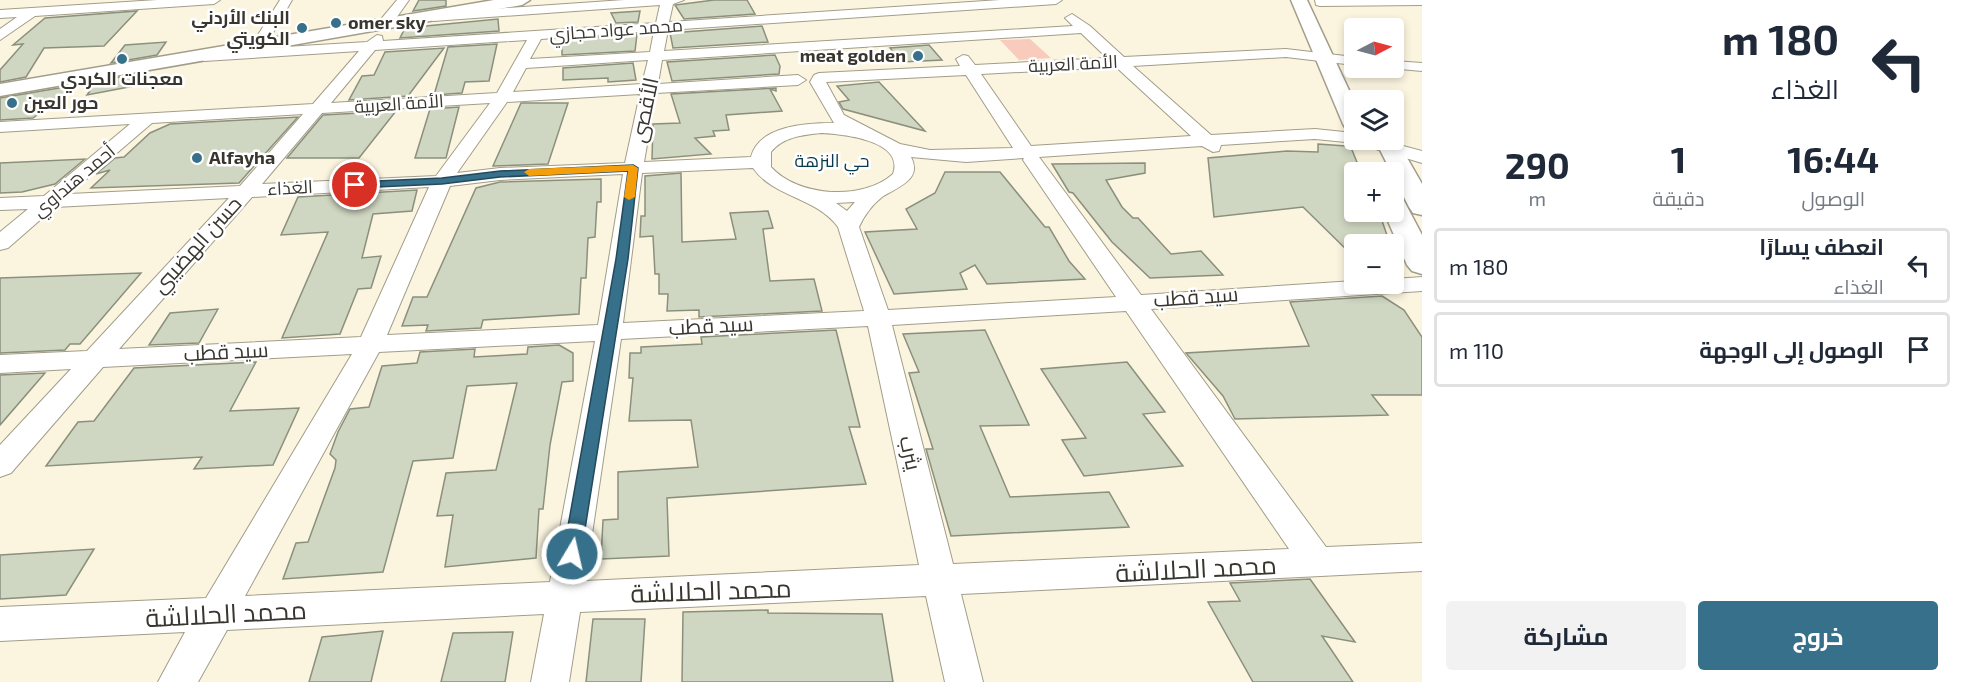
<!DOCTYPE html>
<html lang="ar">
<meta charset="utf-8">
<style>
:root{--surface:#fff;--page:#f2f2f3;--text:#1f2937;--muted:#747a83;--line:#e0e1e3;--accent:#37708a}
body{margin:0;font-family:"Exo 2",Cairo,sans-serif;background:var(--page);color:var(--text);direction:rtl;height:100vh;display:flex;flex-direction:column;font-size:22px;white-space:nowrap}
*{box-sizing:border-box;margin:0}
p{font-size:20px;color:var(--muted)}
.icon{flex:none;width:33px;height:33px;fill:none;stroke:currentColor;stroke-width:2;stroke-linecap:round;stroke-linejoin:round}
.map{position:relative;flex:1;overflow:hidden;direction:ltr}
.side{display:flex;flex-direction:column;background:var(--surface);width:540px}
.side>*{flex:none}
.hud{background:#fff;color:var(--text);overflow:hidden}
.needle{width:39px;rotate:84deg}
.buttons{position:absolute;left:1344px;top:18px;display:grid;gap:12px}
.buttons a{display:grid;place-items:center;width:60px;height:60px;border-radius:6px;background:var(--surface);box-shadow:0 3px 9px #0003;font-size:30px}
.pin{position:absolute;display:grid;place-items:center;width:51px;height:51px;color:#fff;margin:-26px;border:3px solid #fff;border-radius:50%;box-shadow:0 2px 6px #0007}
.me{position:absolute;width:66px;margin:-33px;rotate:9deg;stroke-linejoin:round;filter:drop-shadow(0 0 4px #0008)}
.turn{display:flex;align-items:center;gap:21px;height:126px;padding:0 24px;font-size:27px}
.turn .icon{width:78px;height:78px;stroke-width:2.5}
.turn b{display:block;font-size:42px;line-height:51px}
.eta{display:flex;justify-content:space-evenly;align-items:center;height:102px;text-align:center}
.eta b{font-size:36px;font-weight:700;line-height:42px}
.action{display:flex;gap:12px;margin-top:auto;padding:12px 24px}
.action a{flex:1;height:69px;border-radius:6px;background:var(--accent);color:#fff;font-size:24px;font-weight:700;line-height:69px;text-align:center}
.action a+a{background:var(--page);color:var(--text)}
ul{padding:0;list-style:none}
li{display:flex;align-items:center;gap:18px;height:75px;margin:0 12px 9px;padding:0 12px;border:3px solid var(--line);border-radius:6px}
li div{flex:1}
li b{display:block;font-size:22px}
li em{font-style:normal}
main{display:flex;flex:1;min-height:0}
.map>svg:first-child{display:block}
.green{fill:#f9cbbc}
.building{fill:#cfd6c1;stroke:#8b907d;stroke-width:1.5}
.lines{fill:none;stroke-linecap:round;stroke-linejoin:round}
.street-casing{stroke:#a29d89;stroke-width:2}
.primary-casing{stroke:#a29d89;stroke-width:3}
.highway-casing{stroke:#a29d89;stroke-width:3}
.street{fill:#fff;fill-rule:evenodd}
.primary{fill:#fff;fill-rule:evenodd}
.highway{fill:#fff;fill-rule:evenodd}
.route{fill:#37708a;stroke:#24495a;stroke-width:1.5}
.slow{fill:#f59e0b}
.poi-dot{fill:#37708a;stroke:#fff;stroke-width:2}
.labels{text-anchor:middle;stroke-width:5;stroke-linejoin:round;paint-order:stroke}
.far-poi-label{font-size:18px;font-weight:bold;fill:#38362e;stroke:#fff;text-anchor:start}
.far-street-label{font-size:18px;fill:#38362e;stroke:#fff}
.far-neighbourhood-label{font-size:18px;fill:#083a4d;stroke:#fff}
.street-label{font-size:21px;fill:#38362e;stroke:#fff}
.near-street-label{font-size:26px;fill:#38362e;stroke:#fff}
</style>
<main>
<section class="side">
<div class="hud">
<div class="turn"><svg class="icon" aria-label="left" viewBox="0 0 24 24"><path d="M17 20v-9H6M10 6l-5 5 5 5"/></svg><div><b>180 m</b>الغذاء</div></div>
</div>
<div class="eta">
<div><b>16:44</b><p>الوصول</p></div>
<div><b>1</b><p>دقيقة</p></div>
<div><b>290</b><p>m</p></div>
</div>
<ul>
<li><svg class="icon" aria-label="left" viewBox="0 0 24 24"><path d="M17 20v-9H6M10 6l-5 5 5 5"/></svg><div><b>انعطف يسارًا</b><p>الغذاء</p></div><em>180 m</em></li>
<li><svg class="icon" aria-label="arrive" viewBox="0 0 24 24"><path d="M6 21V4h12l-3 4 3 4H6"/></svg><div><b>الوصول إلى الوجهة</b></div><em>110 m</em></li>
</ul>
<div class="action"><a>خروج</a><a>مشاركة</a></div>
</section>
<div class="map">
<svg width="1422" height="682" viewBox="0 0 1422 682">
<rect width="100%" height="100%" fill="#fbf5e0"/>
<!-- green -->
<path class="green" d="M1030,39l21,19 -32,2 -19,-20z"/>
<!-- building -->
<g class="building">
<path d="M419,0h27v6l-33,5z"/>
<path d="M714,0h33l8,14 -71,5 -9,-14z"/>
<path d="M137,11l-33,35 -60,2 -18,29 -26,5v-12l23,-26 -10,1 32,-27z"/>
<path d="M640,11l-2,11 -22,1 -5,-10z"/>
<path d="M498,19l1,12 -99,7 5,-10z"/>
<path d="M762,26l6,16 -95,6 -3,-15z"/>
<path d="M637,34l-2,17 -73,4v-15z"/>
<path d="M166,42l-9,13 -46,8 14,-18z"/>
<path d="M497,44l-8,37 -24,1 -3,11 -28,2 14,-48z"/>
<path d="M929,45l13,15 -41,2 -11,-14z"/>
<path d="M444,48l-36,48 -59,4 13,-24 12,-1 11,-23z"/>
<path d="M775,55l5,11 -1,8 -107,7 -5,-19z"/>
<path d="M633,63l3,17 -28,2v-4l-45,2v-12z"/>
<path d="M144,73l-10,13 -47,9 10,-14z"/>
<path d="M879,82l46,49 -82,-22 -4,-7 10,-2 -12,-14z"/>
<path d="M77,85l-44,33 -33,2v-22z"/>
<path d="M776,88v3l-6,-2 12,22 -56,4 3,15 -16,1 2,5 -20,2 16,16 -59,5 1,-35 27,-1 -9,-29z"/>
<path d="M521,103h47l-20,61 -55,2z"/>
<path d="M459,107l-13,51h-31l15,-49z"/>
<path d="M396,111l-37,47h-72l36,-43z"/>
<path d="M298,117l-59,66 -148,5 19,-18 -14,4 19,-16 9,-1 26,-24 20,-9z"/>
<path d="M1318,144l28,2 6,4 9,22h-7v40h25l11,32h-36v13l-51,-50 -89,10 -6,-59 79,-7 31,1z"/>
<path d="M85,159l-30,25 -33,8 -22,1v-30z"/>
<path d="M1145,163v10l-39,7 16,27 11,11h5l33,36 30,-3 22,24 -73,3 -38,-36 -39,-49 -4,-1 -17,-28z"/>
<path d="M945,172h55l45,55h4l20,34 16,18 -98,5 -12,-19 -15,8 7,16 -73,5 -29,-62 52,-3 -11,-20 29,-16z"/>
<path d="M681,173l1,69 54,-3 -6,-26 38,-2 5,17 -10,1 7,52 44,-2 8,32 -123,6v-7l-32,1 1,-17h-9v-20h-4l-2,-38 -13,1 1,-21h4v-40z"/>
<path d="M601,179v23h-4l-2,35 -7,1 -2,40h-5l-2,36 -96,6 -2,8 -55,3 2,-6 -26,1 11,-29h14l49,-109 24,-6z"/>
<path d="M417,190l-5,21 -39,3 -11,44 19,-2 -10,32 -13,1 -18,45 -58,4 46,-106 -47,3 17,-38z"/>
<path d="M141,273l-61,71h-10l-5,6 -65,3v-75z"/>
<path d="M1382,296l22,14 18,27v58h-50l16,20 -153,4 -12,-23 -37,-43 123,-7 -19,-44z"/>
<path d="M218,309l-19,34 -50,2 21,-32z"/>
<path d="M836,330l24,97h-11l17,57 -199,14 2,58 -68,3 2,-39 15,-1v-47l80,-5 -7,-47 -62,1 4,-43h-4l1,-25h11v-6l61,-3 -1,-7z"/>
<path d="M985,330l44,95 -49,1 30,71 99,-5 20,35 -178,9 -25,-87h7l-24,-76 10,-1 -16,-38z"/>
<path d="M559,345l14,8v28l-11,1 -12,63 -7,64h-4l-3,49 -91,9 8,-52 -16,1 9,-43 50,-3 21,-87 -50,3 -14,72 -40,3 -30,111 -100,7 13,-36 12,-1 27,-74 1,-8 -6,-6 8,-22 12,-23 19,-2 13,-41 35,-3 3,-11 55,-3 -1,8 53,-3 1,-7z"/>
<path d="M256,362l-26,49 69,-3 -26,57 -79,4 8,-12 -156,9 32,-44 16,-1 40,-53z"/>
<path d="M1127,362l38,50 -22,2 40,52 -99,10 -22,-36 24,-2 -45,-69z"/>
<path d="M45,373l-45,52v-50z"/>
<path d="M94,549l-28,46 -66,4v-44z"/>
<path d="M1310,579l45,63 -33,-6 31,46h-100l-45,-80 32,-1 -10,-18z"/>
<path d="M768,610v3l114,1 11,68h-211l1,-70z"/>
<path d="M593,619h52l-4,63h-55z"/>
<path d="M383,631l-12,51h-62l13,-45z"/>
<path d="M513,632l-8,50h-64l12,-49z"/>
</g>
<g class="lines">
<defs>
<g id="street">
<path d="M157,0h63l-6,4 -179,12 -35,24v-11l17,-12 -17,1v-8z"/>
<path d="M280,0h12l-22,38 -1,10 98,-6 10,-7 5,1 1,5 273,-18 4,-18 -227,16 -6,-4 6,-4 191,-13h60l-11,4 -4,18 331,-22h62l-6,4 -388,26 -4,21 409,-25 -8,-8 7,-4 18,12 34,31 162,-8 68,8v8l-68,-8 -153,9 78,69 104,-6 39,4v7h27l41,11v12l-66,-20 -41,-4 -94,6 -2,6 -6,1 -11,-6 -163,11 102,138 213,-14v3h40v-5l28,-2v14l-271,18 175,238 96,-4v28l-461,23 22,88h-38l-19,-86 -346,16 -11,70h-38l13,-68 -317,16 -29,52h-40l27,-50 -185,9v-34l206,-9 146,-244 -249,13 -92,106 -11,4v-32l71,-76 -71,4v-18l87,-4 142,-153 -174,9 -47,41 -8,2v-18l28,-23 -28,1v-12l44,-2 86,-72 -130,8v-10l313,-18 46,-53 -155,10 -7,-4 7,-4 51,-4 1,-11zM654,31l-4,21 -120,7 11,-20zM1081,33l26,25 -132,7 -7,-9 -5,-1 -7,4 4,7 -141,7 -5,2 -4,7 24,41c-26,0 -75,2 -83,34l-107,5 12,-69 142,-8 8,-5 -8,-5 -140,9 4,-24zM527,40l-30,53 -166,10 44,-53zM648,60l-6,24 -129,8 13,-24zM1116,67l75,69 -160,10 -50,-72zM966,75l47,73 -83,2 -30,-6 -56,-29 -18,-33zM640,94l-15,69 -125,5 -43,5 50,-71zM490,103l-54,73 -174,8 60,-71zM303,114l-63,72 -171,8 83,-71zM821,133c21,1 84,7 72,41 -30,27 -95,23 -122,-7v-15c12,-15 31,-17 50,-19zM911,157l55,5 58,-4 -1,2 93,137 -228,13 -29,-83c5,-11 13,-22 23,-30 15,-10 41,-17 29,-40zM753,168c21,30 63,29 85,59l26,84 -241,12 19,-150zM623,174l-25,151 -211,10 63,-149 50,-6zM429,187l-68,150 -242,12 133,-152zM855,202l-8,9 -11,-8zM1126,311l163,238 -336,15 -61,-239zM868,326l51,239 -334,16 36,-242zM595,341l-45,241 -305,14 134,-244z"/>
<path d="M397,0h12l-15,21h-10l-2,-3z"/>
<path d="M1315,0h107v5l-102,1 -4,-1z"/>
<path d="M1394,61l28,2v8l-33,-3h5z"/>
</g>
<path id="primary" d="M494,0h36l-8,5 -522,91v-12z"/>
<g id="highway">
<path d="M1291,0h16l47,101v30l-8,-2 -3,-5z"/>
<path d="M1394,135l28,49v31l-9,-2 -4,-6 -34,-67h19z"/>
<path d="M1394,197l9,2 19,36v39l-10,-3 -5,-6 -23,-53h10z"/>
</g>
</defs>
<!-- street casing -->
<use href="#street" class="street-casing"/>
<!-- primary casing -->
<use href="#primary" class="primary-casing"/>
<!-- highway casing -->
<use href="#highway" class="highway-casing"/>
<!-- street -->
<use href="#street" class="street"/>
<!-- primary -->
<use href="#primary" class="primary"/>
<!-- highway -->
<use href="#highway" class="highway"/>
</g>
<!-- route -->
<path class="route" d="M633,165l5,3 -10,91 -47,295 -2,6 -7,2 -6,-2 -3,-6 53,-295 12,-88 -128,6 -58,7 -87,4 -5,-3 5,-3 87,-4 58,-7z"/>
<!-- slow -->
<path class="slow" d="M633,165l5,3 -3,29 -6,3 -5,-3 4,-26 -99,5 -5,-4 5,-3z"/>
<!-- markers -->
<g class="poi-dot">
<circle cx="336" cy="23" r="6"/>
<circle cx="302" cy="28" r="6"/>
<circle cx="918" cy="56" r="6"/>
<circle cx="122" cy="59" r="6"/>
<circle cx="12" cy="103" r="6"/>
<circle cx="197" cy="158" r="6"/>
</g>
<g class="labels">
<!-- far-poi labels -->
<g class="far-poi-label">
<text x="290" y="24" text-anchor="end">البنك الأردني<tspan x="290" dy="21">الكويتي</tspan></text>
<text x="348" y="29">omer sky</text>
<text x="906" y="62" text-anchor="end">meat golden</text>
<text x="122" y="85" text-anchor="middle">معجنات الكردي</text>
<text x="24" y="109">حور العين</text>
<text x="209" y="164">Alfayha</text>
</g>
<!-- far-street labels -->
<g class="far-street-label">
<text transform="translate(616 30) rotate(-4)" y="6">محمد عواد حجازي</text>
<text transform="translate(1073 64) rotate(-3)" y="6">الأمة العربية</text>
<text transform="translate(399 104) rotate(-4)" y="6">الأمة العربية</text>
<text transform="translate(74 181) rotate(-40)" y="6">أحمد هنداوي</text>
<text transform="translate(290 188) rotate(-3)" y="6">الغذاء</text>
</g>
<!-- far-neighbourhood labels -->
<g class="far-neighbourhood-label">
<text x="832" y="167">حي النزهة</text>
</g>
<!-- street labels -->
<g class="street-label">
<text transform="translate(645 110) rotate(-78)" y="7">الأقصى</text>
<text transform="translate(197 245) rotate(-48)" y="7">حسن الهضيبي</text>
<text transform="translate(1196 297) rotate(-4)" y="7">سيد قطب</text>
<text transform="translate(711 326) rotate(-3)" y="7">سيد قطب</text>
<text transform="translate(226 352) rotate(-3)" y="7">سيد قطب</text>
<text transform="translate(910 453) rotate(77)" y="7">يثرب</text>
</g>
<!-- near-street labels -->
<g class="near-street-label">
<text transform="translate(1196 569) rotate(-3)" y="9">محمد الحلالشة</text>
<text transform="translate(711 591) rotate(-2)" y="9">محمد الحلالشة</text>
<text transform="translate(226 614) rotate(-3)" y="9">محمد الحلالشة</text>
</g>
</g>
</svg>
<div class="buttons">
<a><svg class="needle" viewBox="-14 -14 28 28"><path d="M0-13l5 13h-10z" fill="#e53935"/><path d="M0 13l5-13h-10z" fill="#747a83"/></svg></a>
<a><svg class="icon" aria-label="layers" viewBox="0 0 24 24"><path d="M12 4l9 5-9 5-9-5zM3 14l9 5 9-5"/></svg></a>
<a>+</a>
<a>−</a>
</div>
<div class="pin" style="left:355px;top:185px;background:#d93025"><svg class="icon" aria-label="arrive" viewBox="0 0 24 24"><path d="M6 21V4h12l-3 4 3 4H6"/></svg></div>
<svg class="me" style="left:572px;top:554px" viewBox="-20 -20 40 40"><circle r="17" fill="#37708a" stroke="#fff" stroke-width="3"/><path d="M0-11L8 9 0 5-8 9z" fill="#fff"/></svg>
</div>
</main>
